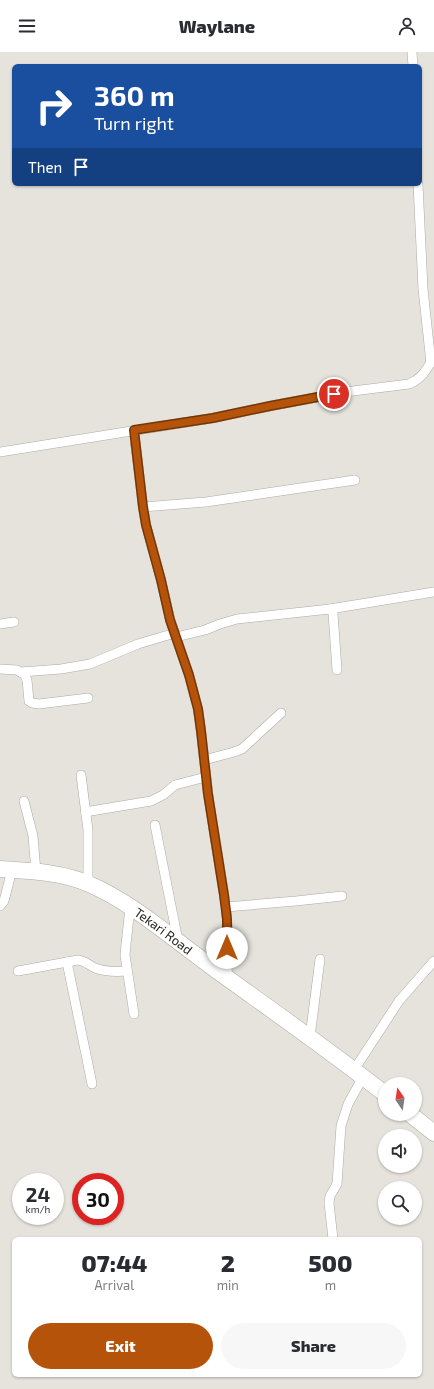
<!DOCTYPE html>
<style>
:root{--surface:#fff;--page:#f7f7f7;--text:#2b2b33;--muted:#7c7c81;--accent:#b45309}
body{margin:0;font-family:"Exo 2",sans-serif;background:var(--page);color:var(--text);height:100vh;display:flex;flex-direction:column;font-size:15px;white-space:nowrap}
*{box-sizing:border-box;margin:0}
p{font-size:13px;color:var(--muted)}
.icon{flex:none;width:22px;height:22px;fill:none;stroke:currentColor;stroke-width:2;stroke-linecap:round;stroke-linejoin:round}
.map{position:relative;flex:1;overflow:hidden}
.drawer{position:absolute;left:12px;top:1185px;width:410px;height:140px;display:flex;flex-direction:column;background:var(--surface);border-radius:6px;box-shadow:0 1px 3px #0004}
.drawer>*{flex:none}
.banner{position:absolute;left:12px;top:12px;width:410px;height:122px;border-radius:6px;box-shadow:0 1px 3px #0004;background:#1a4fa0;color:#fff;overflow:hidden}
.needle{width:26px;rotate:347deg}
.controls{position:absolute;left:378px;top:1025px;display:grid;gap:8px}
.controls a{display:grid;place-items:center;width:44px;height:44px;border-radius:50%;background:var(--surface);box-shadow:0 1px 3px #0004;font-size:20px}
.speed{position:absolute;left:12px;top:1121px;display:flex;gap:8px;font-size:20px;font-weight:700;text-align:center}
.speed>*{display:grid;place-content:center;width:52px;height:52px;border-radius:50%;background:var(--surface);box-shadow:0 1px 3px #0004;line-height:1}
.speed small{font-size:10px;font-weight:400}
.speed .limit{border:6px solid #d22;background:#fff;color:#111}
.pin{position:absolute;display:grid;place-items:center;width:34px;height:34px;color:#fff;margin:-17px;border:2px solid #fff;border-radius:50%;box-shadow:0 1px 4px #0007}
.me{position:absolute;width:44px;margin:-22px;rotate:0deg;stroke-linejoin:round;filter:drop-shadow(0 0 3px #0008)}
.turn{display:flex;align-items:center;gap:14px;height:84px;padding:0 16px;font-size:18px}
.turn .icon{width:52px;height:52px;stroke-width:2.5}
.turn b{display:block;font-size:28px;line-height:34px}
.then{display:flex;align-items:center;height:38px;padding:0 16px;background:#0003;gap:8px;font-size:15px}
.eta{display:flex;justify-content:space-evenly;align-items:center;height:68px;text-align:center}
.eta b{font-size:24px;font-weight:800;line-height:28px}
.primary-button{display:flex;gap:8px;margin-top:auto;padding:8px 16px}
.primary-button a{flex:1;height:46px;border-radius:24px;background:var(--accent);color:#fff;font-size:16px;font-weight:800;line-height:46px;text-align:center}
.primary-button a+a{background:var(--page);color:var(--text)}
header{display:flex;justify-content:space-between;align-items:center;height:52px;padding:0 16px;background:var(--surface);font-size:18px;font-weight:800}
.map>svg:first-child{display:block}
.lines{fill:none;stroke-linecap:round;stroke-linejoin:round}
.street-casing{stroke:#adaba4;stroke-width:10}
.highway-casing{stroke:#adaba4;stroke-width:17}
.street{stroke:#fff;stroke-width:9}
.highway{stroke:#fff;stroke-width:16}
.route-casing{stroke:#753606;stroke-width:10}
.route{stroke:#b45309;stroke-width:7}
.labels{text-anchor:middle;stroke-width:3;stroke-linejoin:round;paint-order:stroke}
.street-label{font-size:13px;fill:#282724;stroke:#e5e3dc}
</style>
<header><svg class="icon" aria-label="menu" viewBox="0 0 24 24"><path d="M4 6h16M4 12h16M4 18h16"/></svg>Waylane<svg class="icon" aria-label="person" viewBox="0 0 24 24"><circle cx="12" cy="8" r="4"/><path d="M4 21q1-7 8-7t8 7"/></svg></header>
<div class="map">
<svg width="434" height="1337" viewBox="0 0 434 1337">
<rect width="100%" height="100%" fill="#e5e3dc"/>
<g class="lines">
<defs>
<g id="street">
<path d="M412,0l1,14"/>
<path d="M418,132l5,105 8,74"/>
<path d="M134,379l9,76 3,18 15,55 9,39 19,56 9,34 3,22 7,63 18,113 2,26 -1,45"/>
<path d="M0,400l213,-34 57,-12 75,-14 64,-8c14,-6 17,-14 25,-27"/>
<path d="M143,455l63,-5 149,-22"/>
<path d="M330,557l104,-17"/>
<path d="M0,572l14,-2"/>
<path d="M176,585l29,-7 15,-6 17,-5 93,-10 3,4 4,57"/>
<path d="M0,617l17,1 8,5 2,5 2,21 3,2 7,1 49,-6"/>
<path d="M21,620l40,-3 29,-5 48,-20 37,-11"/>
<path d="M204,708l30,-8 8,-3 39,-36"/>
<path d="M81,723l7,55v54"/>
<path d="M24,749l9,35 3,36"/>
<path d="M85,760l66,-11 12,-6 12,-10 31,-8"/>
<path d="M155,773l23,116"/>
<path d="M0,854l4,-5 8,-31"/>
<path d="M226,855l70,-6 46,-5"/>
<path d="M130,856l-4,36 -1,11 9,59"/>
<path d="M67,910l25,122"/>
<path d="M18,919l60,-11c7,1 11,5 17,8 11,4 21,4 32,3"/>
<path d="M310,985l10,-78"/>
<path d="M354,1018l45,-69 35,-40"/>
<path d="M333,1187l-4,-36 1,-7 7,-12 4,-58 7,-22 15,-27"/>
</g>
<g id="highway">
<path id="s1" d="M0,817c29,2 62,3 89,15 44,19 84,55 123,83 58,42 117,83 173,127"/>
<path d="M410,1062l24,19"/>
</g>
</defs>
<!-- street casing -->
<use href="#street" class="street-casing"/>
<!-- highway casing -->
<use href="#highway" class="highway-casing"/>
<!-- street -->
<use href="#street" class="street"/>
<!-- highway -->
<use href="#highway" class="highway"/>
</g>
<g class="lines">
<defs>
<path id="route" d="M227,896v-29l-3,-24 -16,-101 -7,-63 -3,-22 -9,-34 -19,-55 -9,-40 -15,-55 -3,-18 -9,-77 79,-12 57,-12 64,-12"/>
</defs>
<!-- route casing -->
<use href="#route" class="route-casing"/>
<!-- route -->
<use href="#route" class="route"/>
</g>
<g class="labels">
<!-- street labels -->
<g class="street-label">
<text dy="5" stroke="none"><textPath href="#s1" startOffset="179">Tekari Road</textPath></text>
</g>
</g>
</svg>
<div class="controls">
<a><svg class="needle" viewBox="-14 -14 28 28"><path d="M0-13l5 13h-10z" fill="#e53935"/><path d="M0 13l5-13h-10z" fill="#7c7c81"/></svg></a>
<a><svg class="icon" aria-label="sound" viewBox="0 0 24 24"><path d="M4 9h4l5-4v14l-5-4H4zM17 9q2 3 0 6"/></svg></a>
<a><svg class="icon" aria-label="search" viewBox="0 0 24 24"><circle cx="10" cy="10" r="6"/><path d="M15 15l6 6"/></svg></a>
</div>
<div class="speed"><div>24<small>km/h</small></div><div class="limit">30</div></div>
<div class="pin" style="left:334px;top:342px;background:#d93025"><svg class="icon" aria-label="arrive" viewBox="0 0 24 24"><path d="M6 21V4h12l-3 4 3 4H6"/></svg></div>
<svg class="me" style="left:227px;top:896px" viewBox="-20 -20 40 40"><circle r="19" fill="#fff"/><path d="M0-13L10 11 0 6-10 11z" fill="#b45309"/></svg>
<div class="banner">
<div class="turn"><svg class="icon" aria-label="right" viewBox="0 0 24 24"><path d="M7 20v-9h11M14 6l5 5-5 5"/></svg><div><b>360 m</b>Turn right</div></div>
<div class="then">Then<svg class="icon" aria-label="arrive" viewBox="0 0 24 24"><path d="M6 21V4h12l-3 4 3 4H6"/></svg></div>
</div>
<section class="drawer">
<div class="eta">
<div><b>07:44</b><p>Arrival</p></div>
<div><b>2</b><p>min</p></div>
<div><b>500</b><p>m</p></div>
</div>
<div class="primary-button"><a>Exit</a><a>Share</a></div>
</section>
</div>
